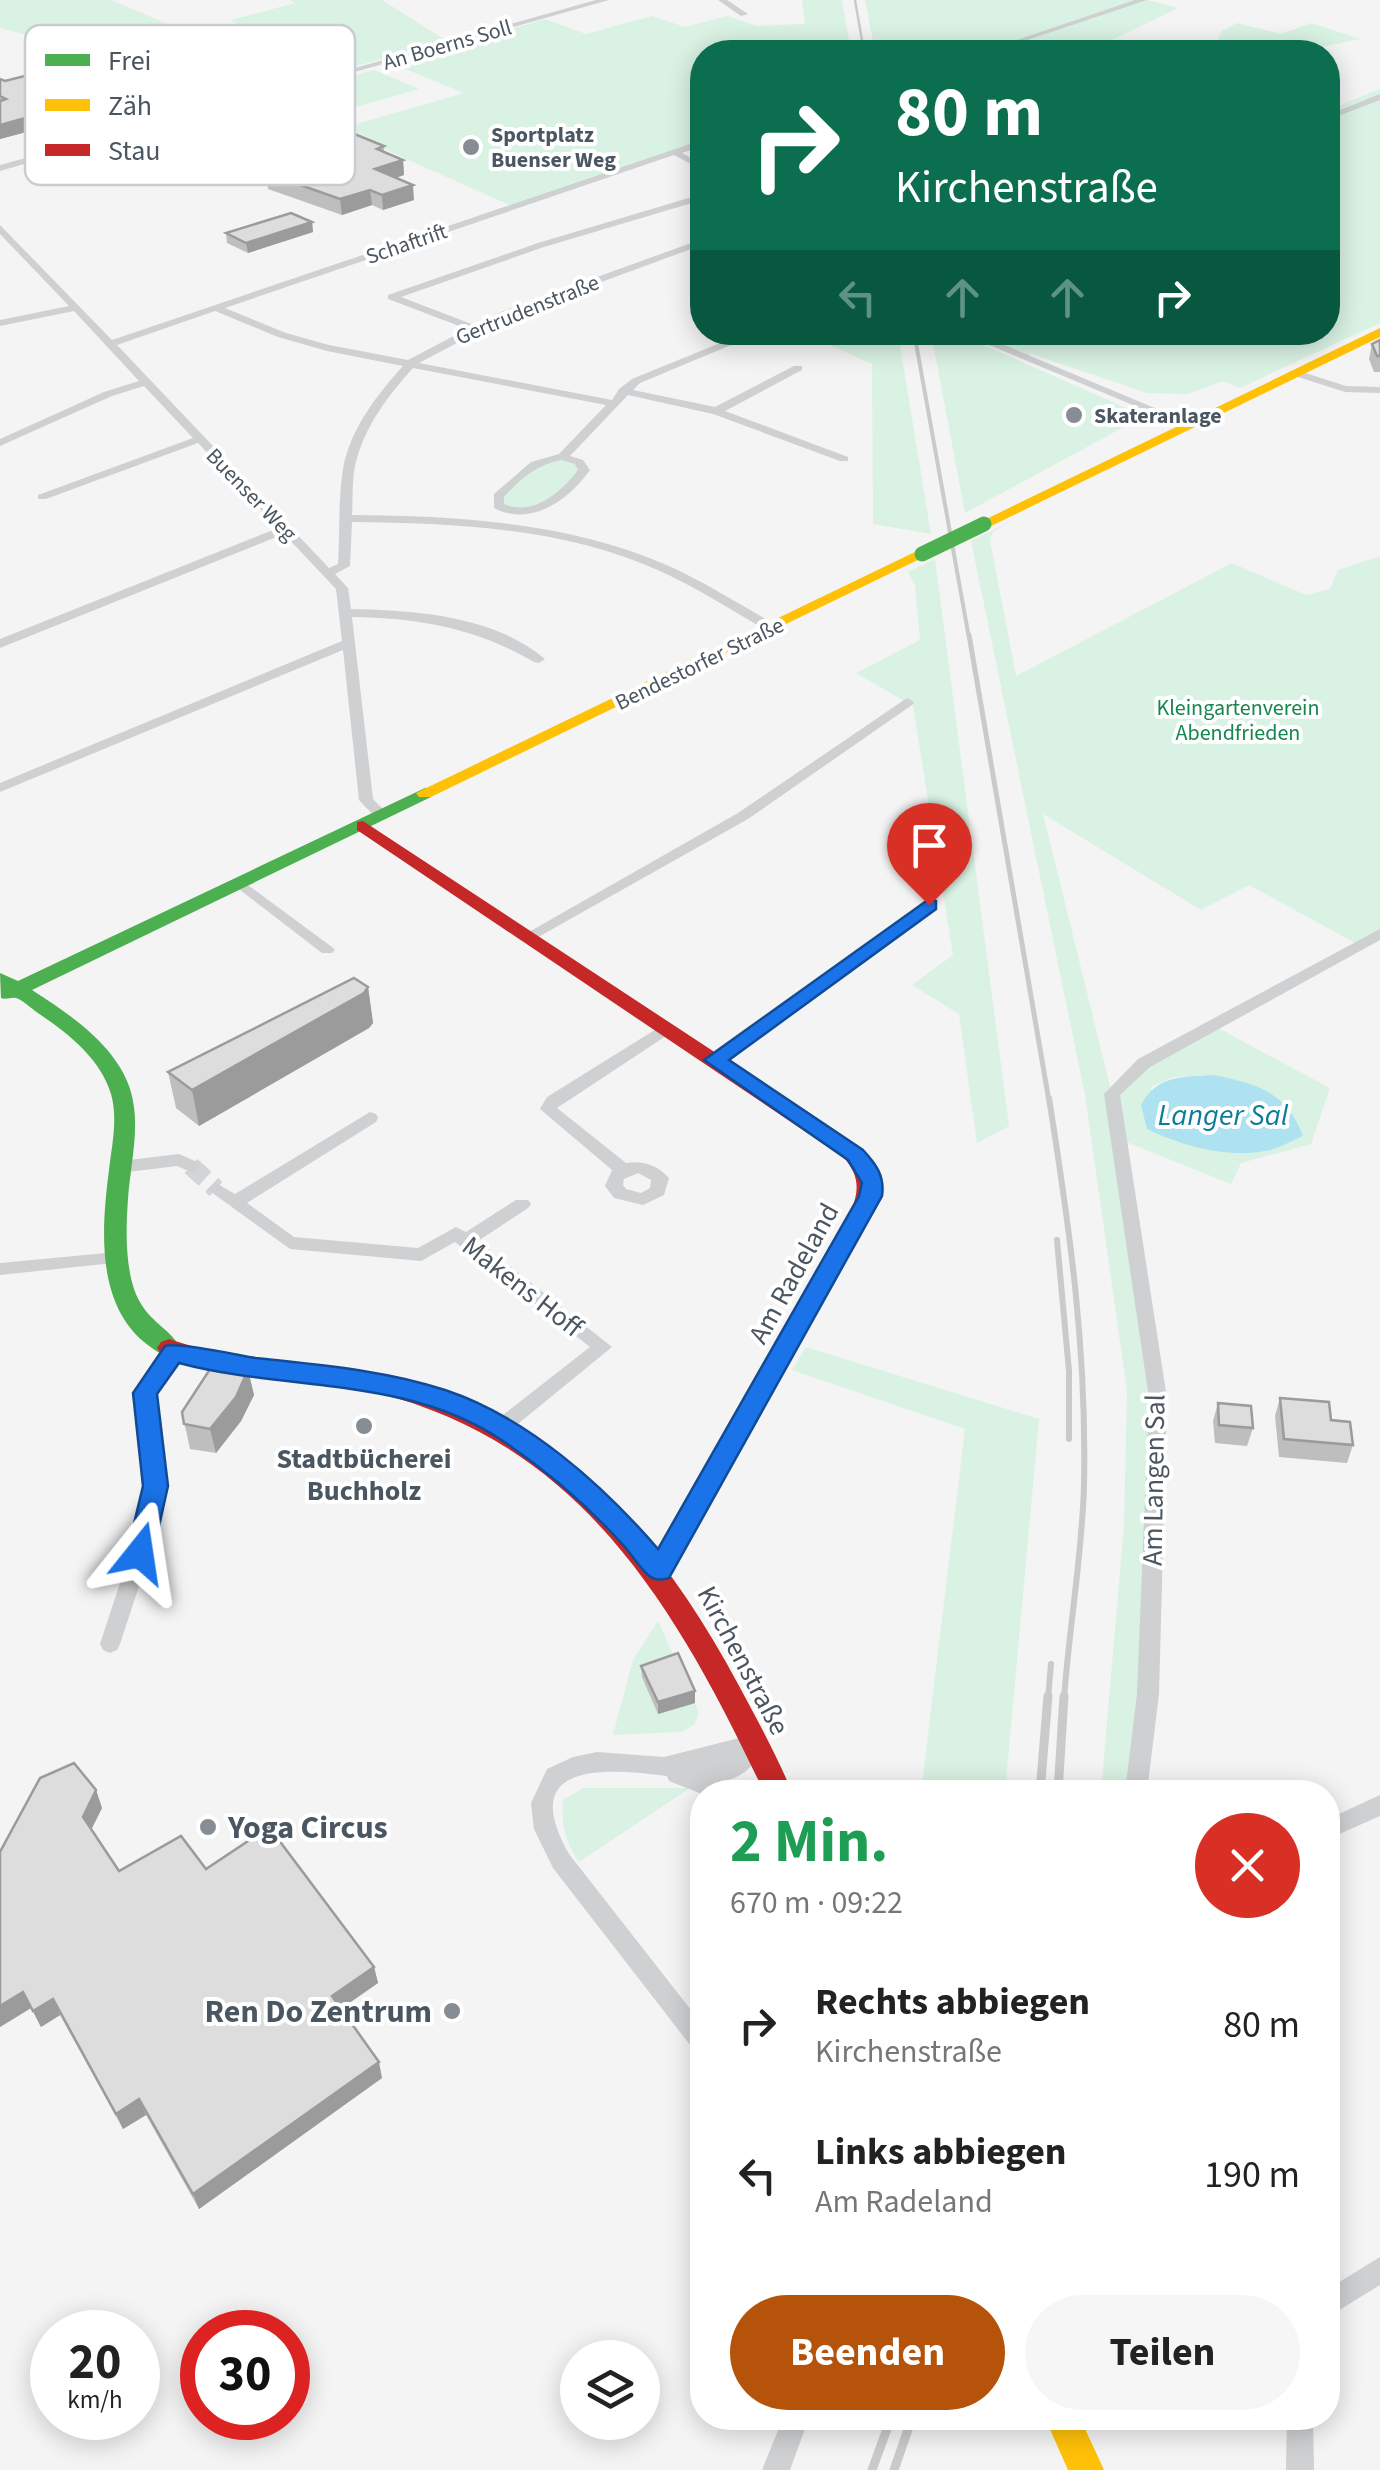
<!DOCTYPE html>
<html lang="de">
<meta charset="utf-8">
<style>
:root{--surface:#fff;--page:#f6f6f6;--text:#222;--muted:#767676;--accent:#b45309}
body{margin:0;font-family:"Source Sans 3",sans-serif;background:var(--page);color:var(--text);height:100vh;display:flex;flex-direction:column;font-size:38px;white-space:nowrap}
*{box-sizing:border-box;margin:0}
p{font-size:32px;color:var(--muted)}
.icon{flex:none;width:55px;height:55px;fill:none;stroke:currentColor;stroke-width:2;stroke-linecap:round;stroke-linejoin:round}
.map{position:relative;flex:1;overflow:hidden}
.side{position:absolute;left:690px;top:1780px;width:650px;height:650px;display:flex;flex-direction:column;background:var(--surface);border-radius:40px;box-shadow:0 5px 25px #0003}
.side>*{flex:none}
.top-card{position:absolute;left:690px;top:40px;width:650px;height:305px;border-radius:40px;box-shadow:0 5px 25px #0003;background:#0b6e4f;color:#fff;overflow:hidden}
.fabs{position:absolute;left:560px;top:2340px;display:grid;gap:20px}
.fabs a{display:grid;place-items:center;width:100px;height:100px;border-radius:50%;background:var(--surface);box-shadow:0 5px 25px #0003;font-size:50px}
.speed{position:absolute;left:30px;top:2310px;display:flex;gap:20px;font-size:50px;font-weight:700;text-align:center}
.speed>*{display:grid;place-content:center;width:130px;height:130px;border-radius:50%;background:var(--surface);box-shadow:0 5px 25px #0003;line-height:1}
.speed small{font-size:25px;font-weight:400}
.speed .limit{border:15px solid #d22;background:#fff;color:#111}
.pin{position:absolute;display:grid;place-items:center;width:85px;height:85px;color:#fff;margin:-102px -42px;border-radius:50% 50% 50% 0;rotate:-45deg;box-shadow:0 0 10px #0007}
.pin .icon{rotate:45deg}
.me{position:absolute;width:110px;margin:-55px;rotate:15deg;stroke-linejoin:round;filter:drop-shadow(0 0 8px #0008)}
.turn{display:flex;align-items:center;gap:35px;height:210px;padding:0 40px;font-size:45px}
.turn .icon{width:130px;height:130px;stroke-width:2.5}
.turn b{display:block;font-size:70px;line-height:85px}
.lanes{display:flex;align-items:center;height:95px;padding:0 40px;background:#0003;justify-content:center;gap:50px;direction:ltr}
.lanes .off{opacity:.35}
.round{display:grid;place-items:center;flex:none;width:105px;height:105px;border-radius:52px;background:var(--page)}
.headline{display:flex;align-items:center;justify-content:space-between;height:170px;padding:0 40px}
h1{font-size:60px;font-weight:700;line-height:75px;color:#1e9e55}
.primary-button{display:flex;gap:20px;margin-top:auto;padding:20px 40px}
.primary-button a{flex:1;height:115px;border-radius:60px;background:var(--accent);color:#fff;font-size:40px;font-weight:700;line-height:115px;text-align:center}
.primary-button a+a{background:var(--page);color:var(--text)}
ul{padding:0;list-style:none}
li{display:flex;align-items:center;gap:30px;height:150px;padding:0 40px}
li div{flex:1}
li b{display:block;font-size:38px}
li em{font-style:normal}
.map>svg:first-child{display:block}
.green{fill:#d9f2e3;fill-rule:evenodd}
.water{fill:#aee2f0}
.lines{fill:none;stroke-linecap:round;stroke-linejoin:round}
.street-tunnel{stroke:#d2d4d7;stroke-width:19;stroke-dasharray:19 9;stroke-linecap:butt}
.street{fill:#ced0d2;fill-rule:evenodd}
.fast{fill:#4caf50;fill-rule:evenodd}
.slow{fill:#ffc107;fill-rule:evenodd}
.jam{fill:#c62828;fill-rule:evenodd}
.rail-far4{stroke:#c9cacc;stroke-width:2.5}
.rail-far3{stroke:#c9cacc;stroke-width:4}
.rail-far2{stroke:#c9cacc;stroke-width:5}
.rail-far1{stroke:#c9cacc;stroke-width:6}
.rail{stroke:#c9cacc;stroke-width:9}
.fast-bridge{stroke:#4caf50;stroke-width:15}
.wall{fill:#bebebf}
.shaded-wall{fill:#9b9b9b}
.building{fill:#ddddde;stroke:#9b9b9b;stroke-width:2.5}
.route{fill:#1a73e8;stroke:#114b97;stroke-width:2.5}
.poi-dot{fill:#868d94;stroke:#fff;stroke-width:4}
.labels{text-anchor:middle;stroke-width:8;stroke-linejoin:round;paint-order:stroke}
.far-street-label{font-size:22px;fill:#4a5661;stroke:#fff}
.far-poi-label{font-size:22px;font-weight:bold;fill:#4a5661;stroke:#fff;text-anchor:start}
.far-park-label{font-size:22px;fill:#17864f;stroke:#fff}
.street-label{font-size:28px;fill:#4a5661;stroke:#fff}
.poi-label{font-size:28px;font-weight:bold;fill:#4a5661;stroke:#fff}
.water-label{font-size:30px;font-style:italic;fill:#0c7c9b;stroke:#fff}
.near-poi-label{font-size:32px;font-weight:bold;fill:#4a5661;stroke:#fff;text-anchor:start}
.key{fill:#fff;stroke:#c9ccd0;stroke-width:2.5}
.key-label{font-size:28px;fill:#4a5661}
</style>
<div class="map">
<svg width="1380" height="2470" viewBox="0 0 1380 2470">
<rect width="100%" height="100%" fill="#f4f4f4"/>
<!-- green -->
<g class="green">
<path d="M0,0h111l76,32 -49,12 -61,4 -77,-20z"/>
<path d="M289,0h93l65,41 -130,36 -86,-57 64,-17z"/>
<path d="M802,0h40l9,52h-149v91l-188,64 -175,-78 125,-36 -71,-29 152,-45 41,15 66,-18 33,11 43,-11 28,10 49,-2z"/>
<path d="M865,0h283l30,8 -91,44h-212z"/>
<path d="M1237,23l44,11 31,-11 48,16 -64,13h-84l10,-21z"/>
<path d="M374,70l45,19 -108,31 -45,-20z"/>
<path d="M1380,89v234l-140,65 -17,-7 -35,13 -41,-1 -115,-39 -10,3 -59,-24 365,-1v-222z"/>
<path d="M860,333h38l33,201 -58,-10 -1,-160 -42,-19z"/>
<path d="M931,333h25l175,77 2,12 -168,91z"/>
<path d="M546,459l27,1 11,10 -38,33 -40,9 -8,-16z"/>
<path d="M1012,521l-19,11 -3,8 26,136 216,-113 74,32 24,-6 8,-19 42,-14v378l-21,11 -110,-60 -48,25 -158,-96 69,280 32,-31 70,-37 116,62 -19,56 -70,19 -10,21 -112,-45 39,259 -10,296 -12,98h-35l23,-267 3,-134 -42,-296 -114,-554zM1214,1075l89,61h-1c-55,23 -79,16 -135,3l-16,-52 23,-10z"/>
<path d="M935,559l74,567 -32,17 -18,-129 -47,-29 41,-30 -40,-249 -57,-33 64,-33 -5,-55 -7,-13z"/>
<path d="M806,1347l233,72 -34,373h-84l44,-363 -173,-59z"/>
<path d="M658,1621l41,92 -5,12 -13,7 -68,3 20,-75z"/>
<path d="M583,1788h107l-111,74c-14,-20 -18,-38 -16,-62z"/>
</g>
<!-- water -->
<path class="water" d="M1214,1075c43,9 73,17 89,61 -12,5 -25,13 -38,15 -38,7 -84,-5 -118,-22l-6,-24c16,-30 41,-28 73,-30z"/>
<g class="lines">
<!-- street-tunnel -->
<path class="street-tunnel" d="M191,1166l25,23"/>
<!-- street -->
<g class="street">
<path d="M596,0h13l-389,110 -7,-2z"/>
<path d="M718,0h9l21,14 -7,2z"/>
<path d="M1135,0h12l-156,52h-10z"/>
<path d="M1380,94v6l-52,20v-5z"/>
<path d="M170,118l7,2 -177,51v-6z"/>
<path d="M702,140v6l-20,7 20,11v6l-28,-15 -449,153 61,25 43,12 79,15 59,-31 -79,-30v-4l150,-52 164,-49v6l-158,47 -143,50 73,28 24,-12 204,-74v6l-196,72 -87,46 193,37 7,-11 13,-10 115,-47h15l-122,51 -7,7 82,17 79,-41h8v4l-77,41 123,46v4h-8l-127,-47 -85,-19 -58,61 13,4 7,10c-22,31 -59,57 -96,38v-14l37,-32 28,-8 47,-49 -193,-37c-26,29 -49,59 -58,98 -3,15 -2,33 -3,49 107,1 217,7 317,51 37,17 72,39 107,59v6h-8c-36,-20 -70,-43 -108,-60 -96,-43 -204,-48 -308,-49l-2,44 -15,8 13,14 3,21c63,1 144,7 194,50l-6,4 -5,-1c-58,-34 -116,-44 -182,-45l21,182 14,14v6h-10l-18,-19 -16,-150 -343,142v-9l342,-142 -6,-52 -52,-55 -284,114v-9l278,-111 -80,-85 -152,56h-8v-4l155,-57 -49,-52 -32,10 -112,50v-7l104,-47 35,-11 -65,-70 -74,15v-6l69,-14 -69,-72v-9l112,115zM215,311l63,26 49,14 76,15c-26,29 -53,63 -60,103 -5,31 -3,63 -5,95l-9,4 -212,-223zM562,460l13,4 3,6c-16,22 -46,47 -74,34v-7c16,-18 33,-33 58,-37z"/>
<path d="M958,332h15l220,92 -10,2z"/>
<path d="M1296,370l50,16 34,1v6l-35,-1 -53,-17v-4z"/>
<path d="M907,698l7,4 -2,3 -164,114 -215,121 -5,2 -8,-5 218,-124z"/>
<path d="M241,880l91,67 3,3 -3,3h-10l-86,-66 -2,-3z"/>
<path d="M929,901l5,1v6l-214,156h-12l-2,-4 2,-4z"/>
<path d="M1380,929v11l-230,127 -30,28 47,303 -8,296 -12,98h-22l12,-98 12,-296 -45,-304 34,-35z"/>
<path d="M666,1023l8,5 -2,4 -115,76 69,55c16,-3 32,2 43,15l-5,17 -21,10 -29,-7 -9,-12 7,-16 -72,-61 7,-12zM638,1173l13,7 -1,8 -9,5 -15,-4 -3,-4 1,-6z"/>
<path d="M370,1112l6,2 2,4 -2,4 -129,81 47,34 124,11 38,-21 10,5 50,-32h12l3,4 -3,4 -50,33 134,106 -104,85h-14l-3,-5 3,-5 96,-75 -135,-105 -34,19 -131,-12 -83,-60 9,-6 19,11z"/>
<path d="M179,1154l18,8 2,4 -2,4 -6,2 -14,-6 -57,7 -8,-6 8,-6z"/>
<path d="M117,1252l9,6 -3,4 -123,13v-12z"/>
<path d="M174,1345l7,2 2,5 -29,42 12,92 -6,36 -40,122 -3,6 -7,3 -7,-3 -3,-6 40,-122 6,-36 -10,-93 31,-46z"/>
<path d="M755,1734l8,2 3,7c-10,20 -23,37 -46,38l9,4 3,7 -30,2 -33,-13 -2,-5c-62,-8 -151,-15 -98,78l133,170v30l-8,-4 -141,-182 -19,-39 -3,-26 16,-34 26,-12 24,-5 67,5z"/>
<path d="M1380,1795v21l-52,23v-20z"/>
<path d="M1380,2257v28l-52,32v-28z"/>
<path d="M783,2418h26l-19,52h-28z"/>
<path d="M1287,2418h26l1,52h-28z"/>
</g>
<!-- fast -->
<path class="fast" d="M425,788l6,1v8l-399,193c42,27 96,63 102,117 4,30 -4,62 -6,92 -2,29 -3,62 6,90 11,32 33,36 47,59l-4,6c-14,5 -22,-4 -33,-12 -49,-41 -42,-117 -35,-172 3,-25 9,-52 2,-76 -11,-37 -46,-63 -76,-83 -5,-4 -14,-12 -19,-13 -5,-1 -10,2 -15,0l-1,-25 18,8z"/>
<!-- slow -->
<g class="slow">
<path d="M1380,328v9l-391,190 -13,-3z"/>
<path d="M917,551l13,3 -499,243h-12l-3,-4z"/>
<path d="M851,1224l11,8 -193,345 -9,4 -9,-4 -4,-7 4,-7 192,-337z"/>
<path d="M1045,2418h35l24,52h-36z"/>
</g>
<!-- jam -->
<g class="jam">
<path d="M363,821l496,326c30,31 20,56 0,91l-8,2 -11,-8c15,-27 27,-50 3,-75l-486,-327v-8z"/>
<path d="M169,1339c25,8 48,15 73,19 45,7 91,6 135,17 175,41 279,156 361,309 19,35 39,72 54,108h-28c-85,-179 -180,-348 -387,-399 -73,-19 -142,-11 -216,-39l-4,-6 4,-6z"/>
</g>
<!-- rail-far4 -->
<path class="rail-far4" d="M855,0l9,52"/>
<!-- rail-far3 -->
<path class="rail-far3" d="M914,332l55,306"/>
<!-- rail-far2 -->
<path class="rail-far2" d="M969,635l80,466"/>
<!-- rail-far1 -->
<g class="rail-far1">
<path d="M1049,1098c21,133 38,253 35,388 -2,71 -15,142 -20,213"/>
<path d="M1057,1240l12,131v68"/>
<path d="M1048,1699l3,-35"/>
</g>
<!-- rail -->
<g class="rail">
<path d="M1040,1792l8,-96"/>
<path d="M1058,1792l6,-96"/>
<path d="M872,2470l19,-52"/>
<path d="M894,2470l18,-52"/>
</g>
<!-- fast-bridge -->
<path class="fast-bridge" d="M922,554l62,-30"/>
</g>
<!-- wall -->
<g class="wall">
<path d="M148,62l31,27 -30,8h-27l-32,9 21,22 -24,7 -27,-12 -60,16v-60l5,2z"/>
<path d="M150,118l156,13 78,15v6l19,8 1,15 -8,3 18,22 -31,10 -11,-5 -30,10 -74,-26 -2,-16 2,-3 -66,-30 -20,6 -30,-13z"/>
<path d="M312,222l1,10 -65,21 -21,-10 -1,-10z"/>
<path d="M1380,340v32h-6l-5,-13 3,-15z"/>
<path d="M368,987l5,36 -4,5 -170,98 -23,-18 -8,-36z"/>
<path d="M248,1370l6,25 -13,26 -25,32 -26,-4 -8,-37z"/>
<path d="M1280,1398l51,22 22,25 -6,18 -68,-6 -4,-41z"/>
<path d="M1218,1403l35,25 -6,18 -32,-3 -2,-22z"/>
<path d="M641,1666l54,25v12l-37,11 -16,-37z"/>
<path d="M96,1790l6,18 -11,22 28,41 87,-2 168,98 4,16 -37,26 41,69 -183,131 -53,-94 -23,14 -63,-114 -19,12 -10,-19 -31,19v-175z"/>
</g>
<!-- shaded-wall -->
<g class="shaded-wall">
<path d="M146,49l2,13 -7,11 -2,-13z"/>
<path d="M177,76l2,13 -30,8 -2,-14z"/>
<path d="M119,84l3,13 -49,14 -3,-14z"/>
<path d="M57,109l3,14 -60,16v-14z"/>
<path d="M109,114l2,14 -24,7 -2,-14z"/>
<path d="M199,126l3,14 -20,6 -3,-15z"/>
<path d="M403,160l1,15 -27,9 -2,-15z"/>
<path d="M413,185l1,15 -31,10 -1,-15z"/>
<path d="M370,190l2,15 -30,10 -2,-16z"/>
<path d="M312,222l1,10 -65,21 -2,-10z"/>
<path d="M368,987l5,36 -4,5 -170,98 -7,-36z"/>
<path d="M248,1370l6,25 -13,26 -25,32 -6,-24z"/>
<path d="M695,1691v12l-37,11v-12z"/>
<path d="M96,1790l6,18 -13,26 -6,-17z"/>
<path d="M374,1967l4,16 -42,29 -4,-16z"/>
<path d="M23,1992l8,16 -31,19v-21z"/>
<path d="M53,1999l7,16 -19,12 -8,-16z"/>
<path d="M379,2062l3,16 -183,131 -6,-15z"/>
<path d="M139,2099l7,16 -23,14 -7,-15z"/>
</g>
<!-- building -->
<g class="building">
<path d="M78,49l26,4 42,-4 -7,11 38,16 -30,7 -28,1 -49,13 39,17 -24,7 -28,-12 -57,16v-24l6,-2 -6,-3v-17l5,2 44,-11 15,-17z"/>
<path d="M226,96l80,35 24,-7 54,22 -7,3 26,11 -28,9 38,16 -31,10 -12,-5 -30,9 -74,-26 9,-14 -76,-33 -20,5 -29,-13z"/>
<path d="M291,213l21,9 -66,21 -20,-10z"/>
<path d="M1380,340v16h-3l-5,-12z"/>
<path d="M354,978l14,9 -4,6 -172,97 -24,-18z"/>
<path d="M228,1359l10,1 10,10 -12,27 -26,32 -26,-5 -2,-12 32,-49 13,1z"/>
<path d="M1280,1398l49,4 2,18 19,2 3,23 -69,-6z"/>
<path d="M1218,1403l33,3 2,22 -34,-3z"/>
<path d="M678,1653l17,38 -37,11 -17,-36z"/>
<path d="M74,1763l22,27 -13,27 36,54 62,-35 25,33 63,-42 105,140 -42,29 47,66 -186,132 -54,-95 -23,15 -63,-115 -20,12 -10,-19 -23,14v-154l40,-74z"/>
</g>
<!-- route -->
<path class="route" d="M929,899l7,2v8l-207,151 134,90c13,14 22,26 19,46l-213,382c-8,2 -14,3 -21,-3 -9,-8 -16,-20 -24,-29 -35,-39 -78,-76 -121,-105 -97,-66 -215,-49 -324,-78l-22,31 11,92 -15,67 -4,7 -9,3 -9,-3 -4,-7 16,-67 -10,-93 32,-47c14,-4 72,9 91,12 63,7 128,12 189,32 82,27 158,95 213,159l201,-353 3,-13 -14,-23 -144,-100z"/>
<!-- markers -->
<g class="poi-dot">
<circle cx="471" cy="147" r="10"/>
<circle cx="1074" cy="415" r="10"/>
<circle cx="364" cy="1426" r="10"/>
<circle cx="208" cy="1827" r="10"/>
<circle cx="452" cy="2011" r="10"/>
</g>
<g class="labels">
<!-- far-street labels -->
<g class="far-street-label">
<text transform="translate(447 44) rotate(-16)" y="8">An Boerns Soll</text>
<text transform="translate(406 243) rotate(-19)" y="8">Schaftrift</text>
<text transform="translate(527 309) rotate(-22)" y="8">Gertrudenstraße</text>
<text transform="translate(252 494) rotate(46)" y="8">Buenser Weg</text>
<text transform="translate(699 663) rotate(-26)" y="8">Bendestorfer Straße</text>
</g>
<!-- far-poi labels -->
<g class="far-poi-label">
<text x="491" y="142">Sportplatz<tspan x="491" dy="25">Buenser Weg</tspan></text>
<text x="1094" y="423">Skateranlage</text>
</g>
<!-- far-park labels -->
<g class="far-park-label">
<text x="1238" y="715">Kleingartenverein<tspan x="1238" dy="25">Abendfrieden</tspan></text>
</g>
<!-- street labels -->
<g class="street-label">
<text transform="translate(793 1273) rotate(-61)" y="10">Am Radeland</text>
<text transform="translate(523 1286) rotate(38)" y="10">Makens Hoff</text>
<text transform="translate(1153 1480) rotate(-89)" y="10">Am Langen Sal</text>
<text transform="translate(744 1660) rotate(62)" y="10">Kirchenstraße</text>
</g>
<!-- poi labels -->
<g class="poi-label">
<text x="364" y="1468">Stadtbücherei<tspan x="364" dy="32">Buchholz</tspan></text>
</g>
<!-- water labels -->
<g class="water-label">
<text x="1223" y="1125">Langer Sal</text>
</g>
<!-- near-poi labels -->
<g class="near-poi-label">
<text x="228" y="1838">Yoga Circus</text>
<text x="432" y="2022" text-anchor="end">Ren Do Zentrum</text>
</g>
</g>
<!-- legend -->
<rect x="25" y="25" width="330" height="160" rx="15" class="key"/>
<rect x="45" y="54" width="45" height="12" fill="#4caf50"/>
<rect x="45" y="99" width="45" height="12" fill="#ffc107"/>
<rect x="45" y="144" width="45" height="12" fill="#c62828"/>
<g class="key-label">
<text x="108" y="70">Frei</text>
<text x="108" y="115">Zäh</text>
<text x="108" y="160">Stau</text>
</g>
</svg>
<div class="fabs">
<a><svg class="icon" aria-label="layers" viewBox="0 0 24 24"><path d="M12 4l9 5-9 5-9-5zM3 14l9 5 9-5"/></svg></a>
</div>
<div class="speed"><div>20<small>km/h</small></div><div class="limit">30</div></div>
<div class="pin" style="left:929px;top:905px;background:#d93025"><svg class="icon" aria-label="arrive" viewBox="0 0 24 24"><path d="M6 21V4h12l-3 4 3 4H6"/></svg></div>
<svg class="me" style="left:140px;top:1553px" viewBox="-20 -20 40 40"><path d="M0-17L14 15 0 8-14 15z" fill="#1a73e8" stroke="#fff" stroke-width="4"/></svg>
<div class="top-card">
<div class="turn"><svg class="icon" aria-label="right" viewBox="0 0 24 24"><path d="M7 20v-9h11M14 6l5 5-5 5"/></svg><div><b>80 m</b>Kirchenstraße</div></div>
<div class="lanes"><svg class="icon off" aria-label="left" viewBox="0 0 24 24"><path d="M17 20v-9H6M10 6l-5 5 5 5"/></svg><svg class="icon off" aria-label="ahead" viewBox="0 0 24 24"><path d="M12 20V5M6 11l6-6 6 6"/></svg><svg class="icon off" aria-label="ahead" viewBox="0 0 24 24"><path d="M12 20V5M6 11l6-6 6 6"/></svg><svg class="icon" aria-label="right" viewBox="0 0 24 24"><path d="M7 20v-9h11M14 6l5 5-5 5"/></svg></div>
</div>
<section class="side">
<div class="headline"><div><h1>2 Min.</h1><p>670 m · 09:22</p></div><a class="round" style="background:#d93025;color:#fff"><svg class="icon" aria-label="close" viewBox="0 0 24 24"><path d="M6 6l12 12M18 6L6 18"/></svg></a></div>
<ul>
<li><svg class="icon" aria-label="right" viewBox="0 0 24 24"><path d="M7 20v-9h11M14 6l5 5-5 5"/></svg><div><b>Rechts abbiegen</b><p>Kirchenstraße</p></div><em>80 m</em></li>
<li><svg class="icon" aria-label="left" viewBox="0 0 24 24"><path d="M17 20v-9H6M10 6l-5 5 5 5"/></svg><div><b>Links abbiegen</b><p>Am Radeland</p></div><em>190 m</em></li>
</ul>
<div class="primary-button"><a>Beenden</a><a>Teilen</a></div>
</section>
</div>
